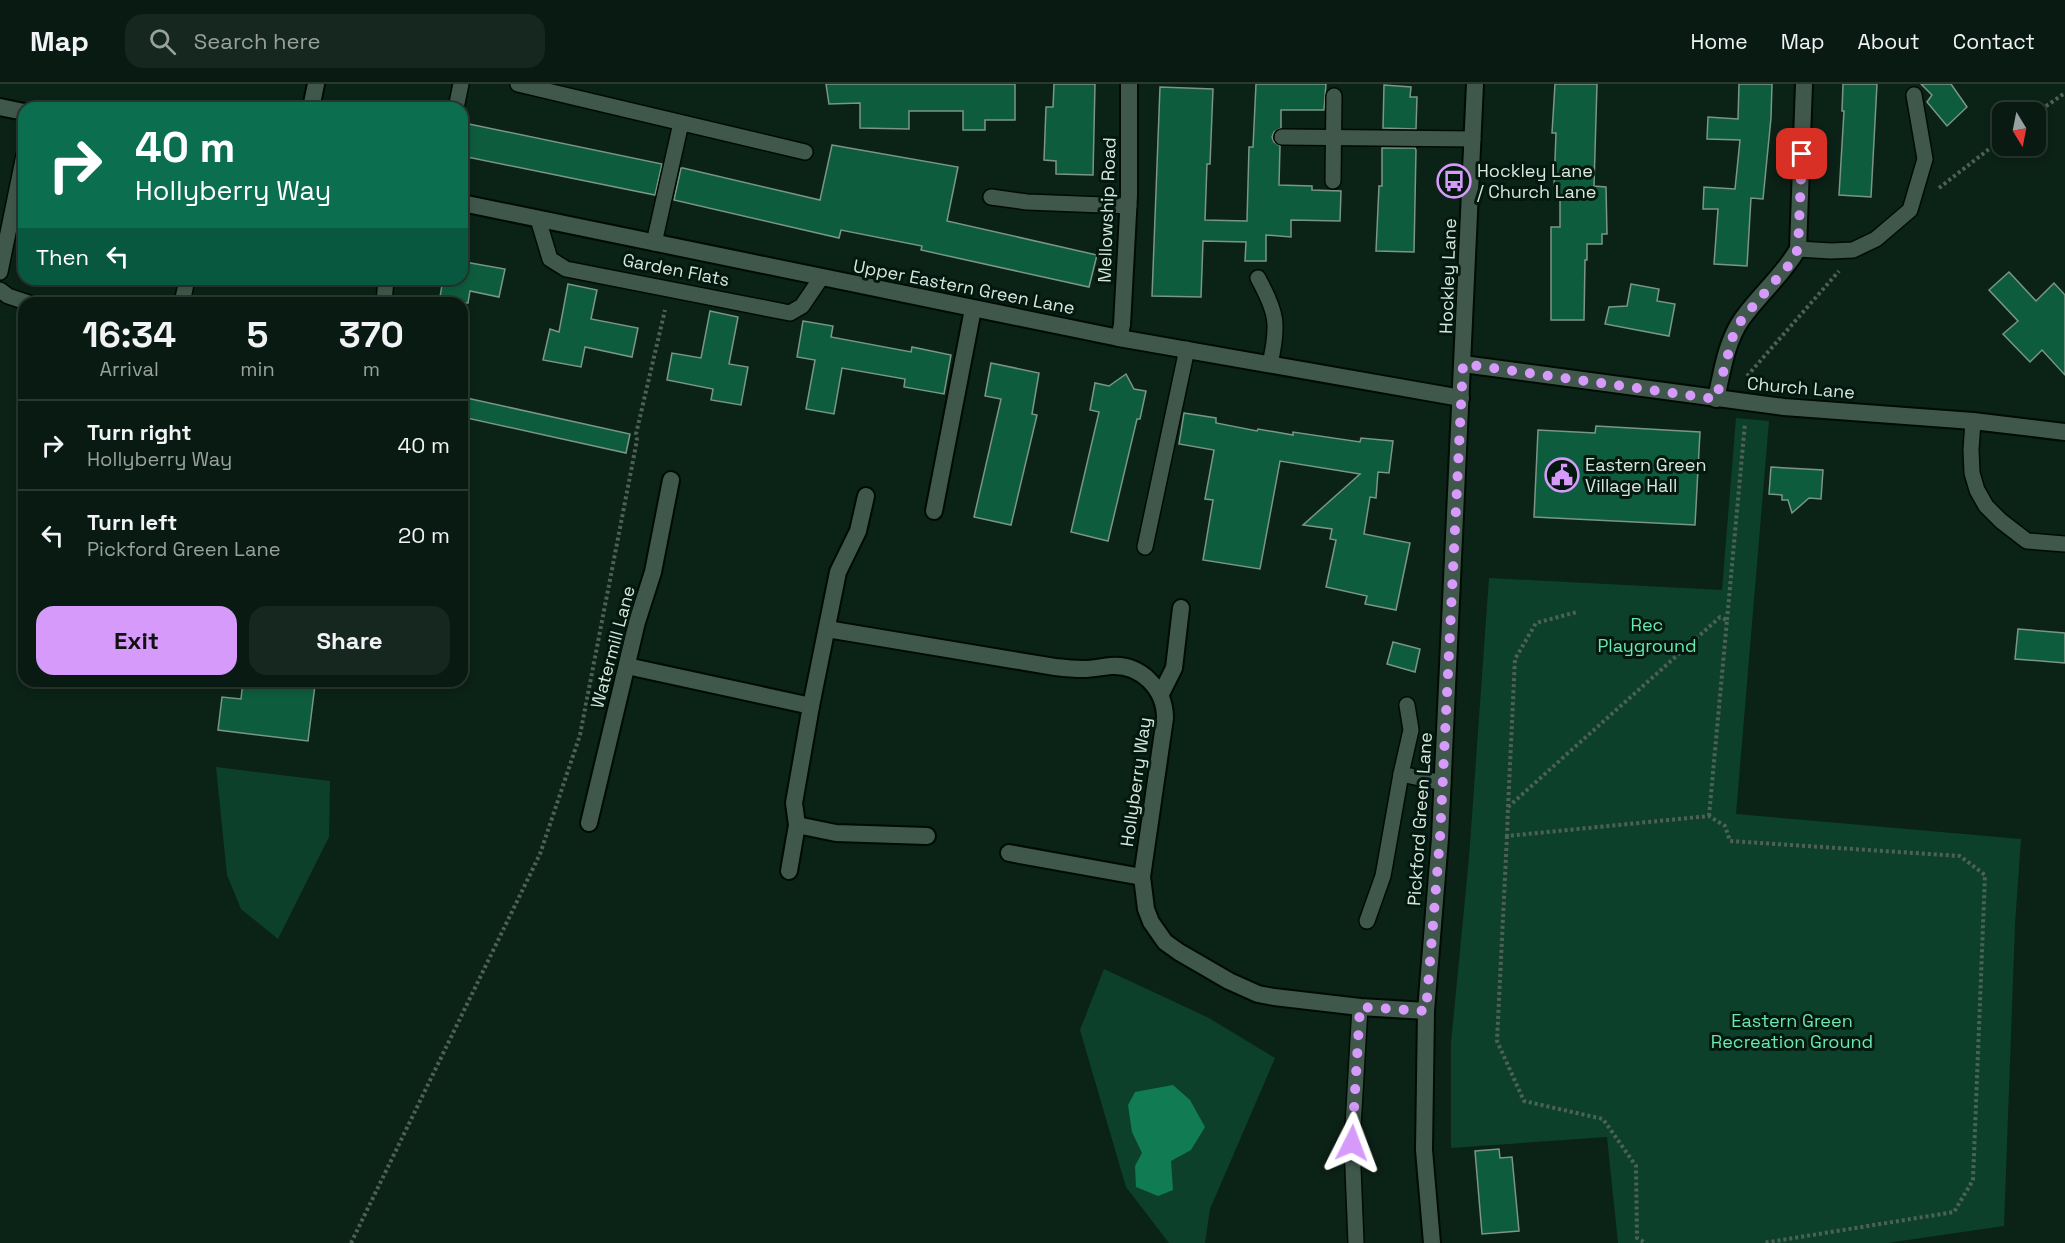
<!DOCTYPE html>
<style>
:root{--surface:#081a11;--page:#16271f;--text:#f1f3f6;--muted:#98a19f;--line:#293831;--accent:#d69bfa}
body{margin:0;font-family:"Space Grotesk",sans-serif;background:var(--page);color:var(--text);height:100vh;display:flex;flex-direction:column;font-size:22px;white-space:nowrap}
*{box-sizing:border-box;margin:0}
p{font-size:20px;color:var(--muted)}
.icon{flex:none;width:33px;height:33px;fill:none;stroke:currentColor;stroke-width:2;stroke-linecap:round;stroke-linejoin:round}
.map{position:relative;flex:1;overflow:hidden}
.panel{position:absolute;left:18px;top:213px;width:450px;height:390px;display:flex;flex-direction:column;background:var(--surface);border-radius:18px;box-shadow:0 3px 9px #0003,0 0 0 2px var(--line)}
.panel>*{flex:none}
.guide{position:absolute;left:18px;top:18px;width:450px;height:183px;border-radius:18px;box-shadow:0 3px 9px #0003,0 0 0 2px var(--line);background:#0b6e4f;color:#fff;overflow:hidden}
.needle{width:39px;rotate:170deg}
.fabs{position:absolute;left:1992px;top:18px;display:grid;gap:12px}
.fabs a{display:grid;place-items:center;width:54px;height:54px;border-radius:12px;background:var(--surface);box-shadow:0 3px 9px #0003,0 0 0 2px var(--line);font-size:30px}
.pin{position:absolute;display:grid;place-items:center;width:51px;height:51px;color:#fff;margin:-26px;border-radius:12px;box-shadow:0 3px 9px #0006}
.me{position:absolute;width:66px;margin:-33px;rotate:3deg;stroke-linejoin:round;filter:drop-shadow(0 0 4px #0008)}
.turn{display:flex;align-items:center;gap:21px;height:126px;padding:0 18px;font-size:27px}
.turn .icon{width:78px;height:78px;stroke-width:2.5}
.turn b{display:block;font-size:42px;line-height:51px}
.then{display:flex;align-items:center;height:57px;padding:0 18px;background:#0003;gap:12px;font-size:22px}
.eta{display:flex;justify-content:space-evenly;align-items:center;height:102px;text-align:center}
.eta b{font-size:36px;font-weight:700;line-height:42px}
.cta{display:flex;gap:12px;margin-top:auto;padding:12px 18px}
.cta a{flex:1;height:69px;border-radius:18px;background:var(--accent);color:#111;font-size:24px;font-weight:700;line-height:69px;text-align:center}
.cta a+a{background:var(--page);color:var(--text)}
ul{padding:0;list-style:none}
li{display:flex;align-items:center;gap:18px;height:90px;padding:0 18px;border-top:2px solid var(--line)}
li div{flex:1}
li b{display:block;font-size:22px}
li em{font-style:normal}
header{display:flex;align-items:center;gap:36px;box-sizing:border-box;height:84px;padding:0 30px;background:var(--surface);border-bottom:2px solid var(--line)}
header strong{font-size:28px}
nav{display:flex;gap:33px;margin-inline-start:auto;font-size:21px}
.search{width:420px;height:54px;background:var(--page);display:flex;align-items:center;gap:15px;box-sizing:border-box;padding:0 21px;border-radius:18px;color:var(--muted);font-size:22px}
.map>svg:first-child{display:block}
.green{fill:#0d402b}
.water{fill:#117b54}
.building{fill:#0e5c3e;stroke:#7b9587;stroke-width:1.5}
.lines{fill:none;stroke-linecap:round;stroke-linejoin:round}
.service-casing{stroke:#000b04;stroke-width:18}
.minor-casing{stroke:#000b04;stroke-width:20}
.tertiary-casing{stroke:#000b04;stroke-width:20}
.path{stroke:#4d6157;stroke-width:4;stroke-dasharray:3 3;stroke-linecap:butt}
.service{stroke:#40584b;stroke-width:15}
.minor{stroke:#40584b;stroke-width:16}
.tertiary{stroke:#40584b;stroke-width:16}
.route{stroke:#d69bfa;stroke-width:10;stroke-dasharray:0 18}
.labels{text-anchor:middle;stroke-width:6;stroke-linejoin:round;paint-order:stroke}
.poi-label{font-size:18px;fill:#d8e6df;stroke:#03190f;text-anchor:start}
.street-label{font-size:18px;fill:#d8e6df;stroke:#03190f}
.park-label{font-size:18px;fill:#6be8b0;stroke:#03190f}
</style>
<header>
<strong>Map</strong>
<div class="search"><svg class="icon" aria-label="search" viewBox="0 0 24 24"><circle cx="10" cy="10" r="6"/><path d="M15 15l6 6"/></svg>Search here</div>
<nav><a>Home</a><a>Map</a><a>About</a><a>Contact</a></nav>
</header>
<div class="map">
<svg width="2065" height="1159" viewBox="0 0 2065 1159">
<rect width="100%" height="100%" fill="#0b2217"/>
<!-- green -->
<g class="green">
<path d="M1736,334l33,3 -33,393 285,25 -6,85 -11,302 -117,17h-269l-11,-106 -156,11v-105l18,-185 20,-280 233,12z"/>
<path d="M216,683l114,14 -1,56 -51,102 -37,-30 -14,-34z"/>
<path d="M1104,885l105,49 66,40 -65,151 -5,34h-36l-43,-56 -46,-157z"/>
</g>
<!-- water -->
<path class="water" d="M1173,1001l17,15 15,27 -14,23 -20,11 2,29 -15,6 -22,-9 -1,-21 7,-13 -10,-21 -4,-27 7,-13z"/>
<!-- building -->
<g class="building">
<path d="M826,0h189v36h-30v10h-22v-19h-54v18l-49,-1v-25l-31,1z"/>
<path d="M1054,0h41l-2,91 -37,-1v-13l-12,-1 2,-53h7z"/>
<path d="M1256,0h70l-2,26h-43v18l-7,4 -2,5 2,5 6,4 -1,39 33,1v4l29,1 -1,30 -49,-1v17l-25,-2v26h-21l1,-19 -43,-1 -2,56 -49,-1 8,-209 53,2 -3,75h-3l-2,56 42,1 2,-74h4z"/>
<path d="M1555,0h42l-3,102 12,1 1,47h-5v10h-15v16h-2l-1,60h-33v-93h9v-41h-6l2,-53h-4z"/>
<path d="M1739,0h33l-1,34 -8,81 -12,-1 -4,68 -33,-2 4,-55h-15l1,-22 31,2 5,-49 -33,-1 1,-22 30,2z"/>
<path d="M1843,0h34l-6,113 -32,-2 5,-84h-2z"/>
<path d="M1921,0h30l16,23 -20,19 -20,-24 5,-7z"/>
<path d="M1384,1l27,2 -1,10h7l-1,32 -33,-1z"/>
<path d="M469,40l193,40 -7,31 -193,-39z"/>
<path d="M832,61l126,22 -11,54 150,34 -8,32 -168,-37 1,-4 -81,-16 -2,8 -165,-38 7,-32h2l137,32z"/>
<path d="M1382,64h33l1,2 -2,102 -38,-1 3,-65h3z"/>
<path d="M465,178l40,7 -6,28 -29,-6 -2,12h-29l4,-24h19z"/>
<path d="M2009,188l27,29 18,-18 11,12v80l-23,-25 -12,12 -27,-28 15,-13 -29,-31z"/>
<path d="M568,200l29,6 -6,29 47,9 -6,29 -47,-10 -4,20 -38,-7 7,-31 9,3z"/>
<path d="M1631,200l28,5 -2,12 18,3 -6,32 -64,-12 4,-17 18,-1z"/>
<path d="M710,227l28,6 -9,47 19,3 -7,38 -30,-5 2,-11 -46,-9 5,-27 29,5z"/>
<path d="M803,237l30,5 -2,11 80,15 1,-5 39,8 -7,39 -40,-7 1,-8 -63,-11 -8,46 -28,-5 9,-49 -18,-3z"/>
<path d="M991,279l48,10 -7,41 5,1 -26,110 -37,-8 27,-118 -16,-3z"/>
<path d="M1126,290l8,15 12,2 -6,28h-3l-29,122 -37,-9 28,-120 -9,-2 5,-27 14,3z"/>
<path d="M462,313l168,37 -4,19 -164,-36z"/>
<path d="M1184,329l32,5v5l41,8 1,-2 35,6v-3l67,10 1,-4 32,3 -4,32 -11,-1 -2,26 -6,-1 -6,37 46,9 -14,67 -31,-6 2,-8 -41,-9 10,-47 -6,-1 2,-10 -29,-4 57,-51 -80,-13 -20,108 -57,-9 10,-60 -8,-1 9,-49 -35,-6z"/>
<path d="M1596,342l104,6 -5,93 -161,-8 4,-87 57,3z"/>
<path d="M1771,383l52,3 -2,29 -12,-1 -17,15 -4,-13h-6v-5l-13,-1z"/>
<path d="M2018,545l47,4v30l-50,-4z"/>
<path d="M1393,558l27,7 -5,23 -28,-8z"/>
<path d="M243,597h39l33,4 -7,56 -90,-11 4,-33 19,2z"/>
<path d="M1499,1065l1,9 12,-1 7,74 -37,3 -7,-83z"/>
</g>
<g class="lines">
<defs>
<g id="service">
<path d="M518,0l287,68"/>
<path d="M456,24l5,-24"/>
<path d="M1282,53l191,2"/>
<path d="M1333,97l1,-85"/>
<path d="M991,113l36,5 102,4"/>
<path d="M538,135l12,40 16,10 224,44 12,-7 19,-28"/>
<path d="M654,159l27,-120"/>
<path d="M1798,165l33,2 22,-1 23,-11 34,-29 15,-51 -11,-64"/>
<path d="M0,188l24,-117"/>
<path d="M1258,194c19,35 21,46 12,86"/>
<path d="M0,206l8,6 21,7"/>
<path d="M182,219l5,-24"/>
<path d="M384,219l2,-24"/>
<path d="M1973,337l-2,29 1,23 5,17 9,16 15,15 26,20 38,3"/>
<path d="M1145,463l42,-198"/>
<path d="M1401,690l10,-44 -4,-25"/>
<path d="M1367,837l16,-45 18,-102 42,9"/>
<path d="M1356,1159l-4,-100 8,-136"/>
</g>
<g id="minor">
<path d="M311,24l5,-24"/>
<path d="M1119,254l3,-13 7,-130v-111"/>
<path d="M1463,280l321,43 189,14 92,11"/>
<path d="M1716,315c6,-27 10,-57 26,-80 18,-25 41,-44 56,-70l6,-165"/>
<path d="M934,427l39,-202"/>
<path d="M827,545l228,38c9,1 18,2 28,2 9,0 18,-2 28,-3 30,-2 54,23 54,52l-23,159 4,32 5,13 14,20 14,10 50,29 29,13 16,3 86,10 66,4"/>
<path d="M627,582l184,40"/>
<path d="M1161,610l13,-26 7,-60"/>
<path d="M589,739l48,-201 16,-50 18,-92"/>
<path d="M797,741l39,8 91,3"/>
<path d="M1009,769l133,24"/>
<path d="M789,787l8,-46 -3,-22 17,-97 27,-134 20,-41 8,-35"/>
</g>
<g id="tertiary">
<path d="M0,23l24,5"/>
<path d="M462,119l657,135 342,60"/>
<path d="M1432,1159l-8,-93 2,-139 14,-173 35,-754"/>
</g>
</defs>
<!-- service casing -->
<use href="#service" class="service-casing"/>
<!-- minor casing -->
<use href="#minor" class="minor-casing"/>
<!-- tertiary casing -->
<use href="#tertiary" class="tertiary-casing"/>
<!-- path -->
<g class="path">
<path d="M2036,29l29,-20"/>
<path d="M1939,104l63,-49"/>
<path d="M1747,292l92,-105"/>
<path d="M1727,536l18,-197"/>
<path d="M1508,723l7,-148 21,-36 41,-11"/>
<path d="M1709,732l18,-196 -7,-3 -212,190 -1,29 202,-20 16,10 5,15 230,15 25,19 -12,305 -19,32 -191,31"/>
<path d="M1507,752l-10,205 27,60 79,18 33,47 1,72 9,5"/>
<path d="M351,1159l189,-389 40,-119 57,-295 -1,-6 29,-124"/>
</g>
<!-- service -->
<use href="#service" class="service"/>
<!-- minor -->
<use href="#minor" class="minor"/>
<!-- tertiary -->
<use href="#tertiary" class="tertiary"/>
</g>
<g class="lines">
<!-- route -->
<path class="route" d="M1352,1059l8,-136 66,4 14,-173 23,-474 253,35 17,-63 9,-17 47,-54 9,-16 4,-95"/>
</g>
<!-- icons -->
<defs>
<symbol id="bus-ring" viewBox="-11 -11 22 22"><circle r="9.5" fill="#03190f" stroke="#d69bfa" stroke-width="1.5"/><path d="M-5-6H5V4H4V6H2V4H-2V6H-4V4H-5ZM-3.5-4V0h7V-4ZM-3.5 1.2v1.5H-2V1.2ZM2 1.2v1.5H3.5V1.2Z" fill="#d69bfa"/></symbol>
<symbol id="civic-ring" viewBox="-11 -11 22 22"><circle r="9.5" fill="#03190f" stroke="#d69bfa" stroke-width="1.5"/><path d="M-.6-6.5H3V-4.5H.6V-3L4-1V1h2V6H-6V1h2V-1L-.6-3ZM-1.2 2.5V6h2.4V2.5Z" fill="#d69bfa"/></symbol>
</defs>
<g fill-rule="evenodd">
<use href="#bus-ring" x="1435" y="78" width="38" height="38"/>
<use href="#civic-ring" x="1543" y="372" width="38" height="38"/>
</g>
<g class="labels">
<!-- poi labels -->
<g class="poi-label">
<text x="1477" y="93">Hockley Lane<tspan x="1477" dy="21">/ Church Lane</tspan></text>
<text x="1585" y="387">Eastern Green<tspan x="1585" dy="21">Village Hall</tspan></text>
</g>
<!-- street labels -->
<g class="street-label">
<text transform="translate(1107 126) rotate(-88)" y="6">Mellowship Road</text>
<text transform="translate(676 186) rotate(11)" y="6">Garden Flats</text>
<text transform="translate(1448 192) rotate(-88)" y="6">Hockley Lane</text>
<text transform="translate(964 203) rotate(11)" y="6">Upper Eastern Green Lane</text>
<text transform="translate(1801 304) rotate(5)" y="6">Church Lane</text>
<text transform="translate(613 563) rotate(-75)" y="6">Watermill Lane</text>
<text transform="translate(1136 698) rotate(-82)" y="6">Hollyberry Way</text>
<text transform="translate(1420 735) rotate(-86)" y="6">Pickford Green Lane</text>
</g>
<!-- park labels -->
<g class="park-label">
<text x="1647" y="547">Rec<tspan x="1647" dy="21">Playground</tspan></text>
<text x="1792" y="943">Eastern Green<tspan x="1792" dy="21">Recreation Ground</tspan></text>
</g>
</g>
</svg>
<div class="fabs">
<a><svg class="needle" viewBox="-14 -14 28 28"><path d="M0-13l5 13h-10z" fill="#e53935"/><path d="M0 13l5-13h-10z" fill="#98a19f"/></svg></a>
</div>
<div class="pin" style="left:1802px;top:70px;background:#d93025"><svg class="icon" aria-label="arrive" viewBox="0 0 24 24"><path d="M6 21V4h12l-3 4 3 4H6"/></svg></div>
<svg class="me" style="left:1352px;top:1059px" viewBox="-20 -20 40 40"><path d="M0-17L14 15 0 8-14 15z" fill="#d69bfa" stroke="#fff" stroke-width="4"/></svg>
<div class="guide">
<div class="turn"><svg class="icon" aria-label="right" viewBox="0 0 24 24"><path d="M7 20v-9h11M14 6l5 5-5 5"/></svg><div><b>40 m</b>Hollyberry Way</div></div>
<div class="then">Then<svg class="icon" aria-label="left" viewBox="0 0 24 24"><path d="M17 20v-9H6M10 6l-5 5 5 5"/></svg></div>
</div>
<section class="panel">
<div class="eta">
<div><b>16:34</b><p>Arrival</p></div>
<div><b>5</b><p>min</p></div>
<div><b>370</b><p>m</p></div>
</div>
<ul>
<li><svg class="icon" aria-label="right" viewBox="0 0 24 24"><path d="M7 20v-9h11M14 6l5 5-5 5"/></svg><div><b>Turn right</b><p>Hollyberry Way</p></div><em>40 m</em></li>
<li><svg class="icon" aria-label="left" viewBox="0 0 24 24"><path d="M17 20v-9H6M10 6l-5 5 5 5"/></svg><div><b>Turn left</b><p>Pickford Green Lane</p></div><em>20 m</em></li>
</ul>
<div class="cta"><a>Exit</a><a>Share</a></div>
</section>
</div>
